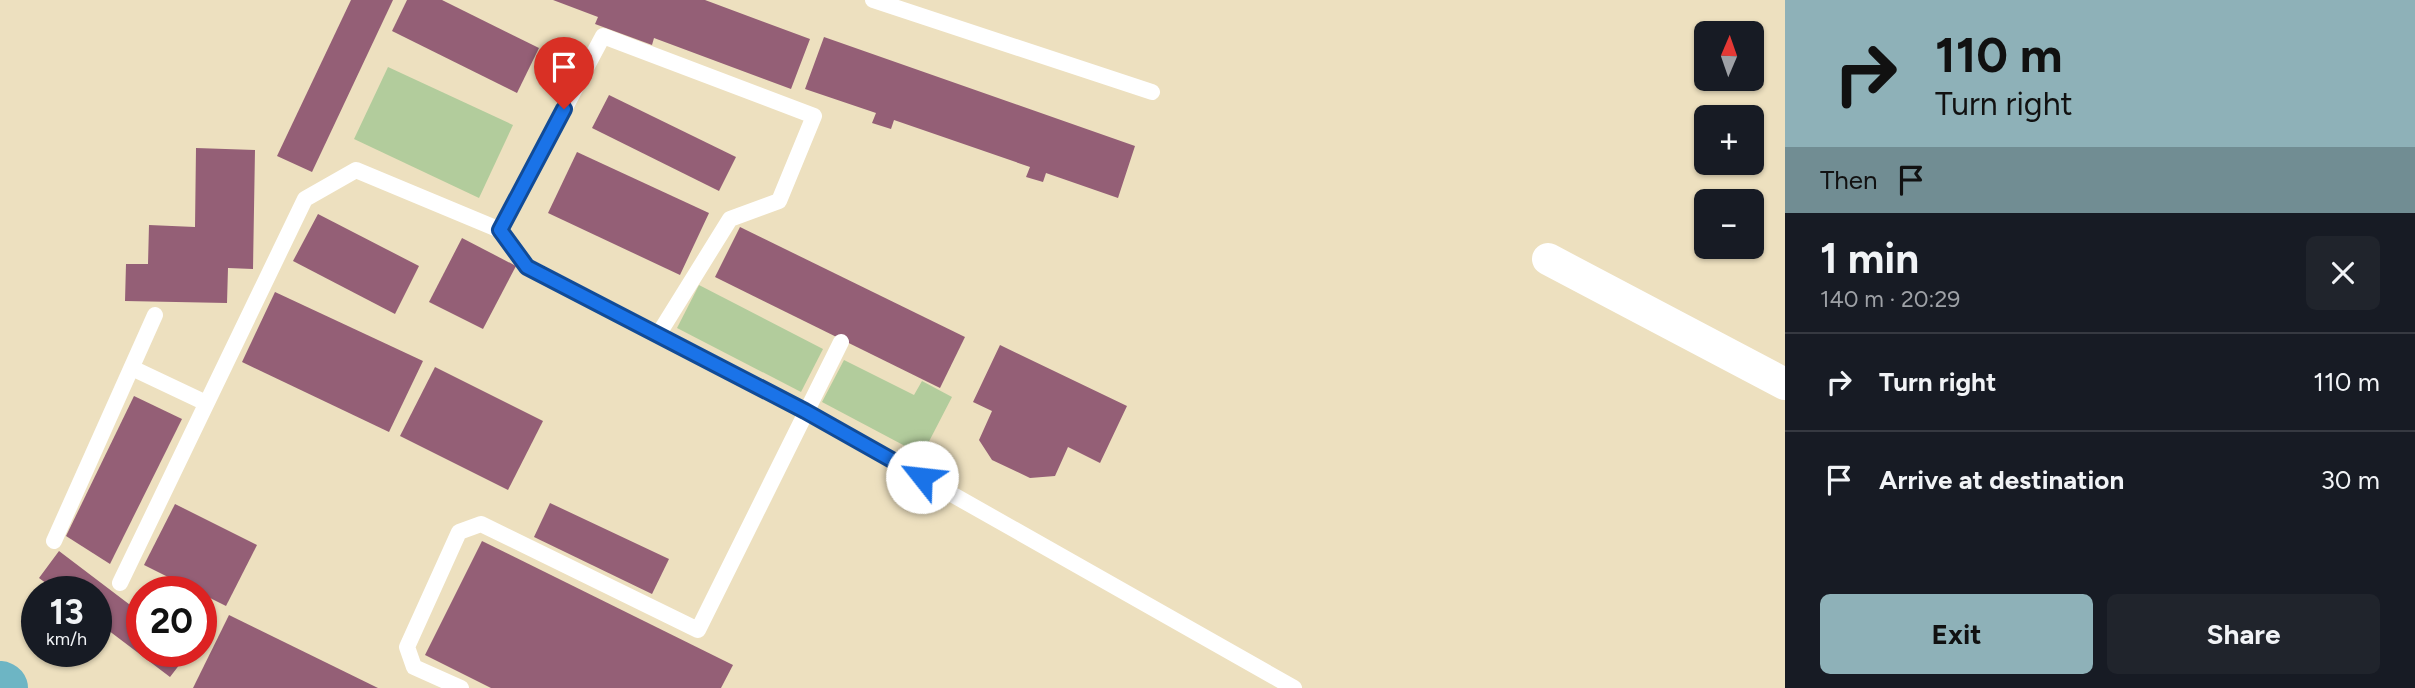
<!DOCTYPE html>
<meta charset="utf-8">
<style>
:root{--surface:#171b24;--page:#20242c;--text:#f1f3f6;--muted:#9ea1a6;--line:#363941;--accent:#8eb1b8}
body{margin:0;font-family:Figtree,sans-serif;background:var(--page);color:var(--text);height:100vh;display:flex;flex-direction:column;font-size:26px;white-space:nowrap}
*{box-sizing:border-box;margin:0}
p{font-size:23px;color:var(--muted)}
.icon{flex:none;width:38px;height:38px;fill:none;stroke:currentColor;stroke-width:2;stroke-linecap:round;stroke-linejoin:round}
.map{position:relative;flex:1;overflow:hidden}
.panel{display:flex;flex-direction:column;background:var(--surface);width:630px}
.panel>*{flex:none}
.guide{background:#8eb1b8;color:#111;overflow:hidden}
.needle{width:46px;rotate:2deg}
.tools{position:absolute;left:1694px;top:21px;display:grid;gap:14px}
.tools a{display:grid;place-items:center;width:70px;height:70px;border-radius:10px;background:var(--surface);box-shadow:0 2px 5px #0004;font-size:35px}
.speed{position:absolute;left:21px;top:576px;display:flex;gap:14px;font-size:35px;font-weight:700;text-align:center}
.speed>*{display:grid;place-content:center;width:91px;height:91px;border-radius:50%;background:var(--surface);box-shadow:0 2px 5px #0004;line-height:1}
.speed small{font-size:18px;font-weight:400}
.speed .limit{border:10px solid #d22;background:#fff;color:#111}
.pin{position:absolute;display:grid;place-items:center;width:60px;height:60px;color:#fff;margin:-72px -30px;border-radius:50% 50% 50% 0;rotate:-45deg;box-shadow:0 0 7px #0007}
.pin .icon{rotate:45deg}
.me{position:absolute;width:77px;margin:-38px;rotate:299deg;stroke-linejoin:round;filter:drop-shadow(0 0 5px #0008)}
.turn{display:flex;align-items:center;gap:24px;height:147px;padding:0 35px;font-size:32px}
.turn .icon{width:91px;height:91px;stroke-width:2.5}
.turn b{display:block;font-size:49px;line-height:60px}
.then{display:flex;align-items:center;height:66px;padding:0 35px;background:#0003;gap:14px;font-size:26px}
.round{display:grid;place-items:center;flex:none;width:74px;height:74px;border-radius:10px;background:var(--page)}
.head{display:flex;align-items:center;justify-content:space-between;height:119px;padding:0 35px}
h1{font-size:42px;font-weight:700;line-height:52px}
.cta{display:flex;gap:14px;margin-top:auto;padding:14px 35px}
.cta a{flex:1;height:80px;border-radius:10px;background:var(--accent);color:#111;font-size:28px;font-weight:700;line-height:80px;text-align:center}
.cta a+a{background:var(--page);color:var(--text)}
ul{padding:0;list-style:none}
li{display:flex;align-items:center;gap:21px;height:98px;padding:0 35px;border-top:2px solid var(--line)}
li div{flex:1}
li b{display:block;font-size:26px}
li em{font-style:normal}
main{display:flex;flex:1;min-height:0}
.map>svg:first-child{display:block}
.green{fill:#b2cc9c}
.lines{fill:none;stroke-linecap:round;stroke-linejoin:round}
.river{stroke:#6db5c4;stroke-width:52}
.building{fill:#945f76}
.lane{stroke:#fff;stroke-width:16}
.street{stroke:#fff;stroke-width:32}
.route-casing{stroke:#114b97;stroke-width:18}
.route{stroke:#1a73e8;stroke-width:12}
</style>
<main>
<div class="map">
<svg width="1785" height="688" viewBox="0 0 1785 688">
<rect width="100%" height="100%" fill="#ede0bf"/>
<!-- green -->
<g class="green">
<path d="M388,67l125,58 -34,73 -125,-59z"/>
<path d="M699,285l124,64 -22,43 -124,-64z"/>
<path d="M844,360l70,35 8,-14 30,16 -30,58 -100,-53z"/>
</g>
<g class="lines">
<!-- river -->
<path class="river" d="M0,687l2,1"/>
</g>
<!-- building -->
<g class="building">
<path d="M351,0h42l-81,172 -35,-16z"/>
<path d="M407,0h35l97,48 -22,45 -125,-62z"/>
<path d="M553,0h152l105,39 -19,50 -137,-51 -2,7 -57,-21 3,-7z"/>
<path d="M824,37l311,109 -17,52 -72,-25 -3,9 -17,-5 4,-10 -136,-47 -3,9 -19,-6 4,-10 -71,-24z"/>
<path d="M609,95l127,62 -17,34 -127,-63z"/>
<path d="M196,148l59,2 -2,119 -25,-1 -1,35 -102,-2 1,-37h22l1,-39 46,2z"/>
<path d="M577,152l132,61 -29,62 -132,-62z"/>
<path d="M318,214l101,52 -24,48 -102,-53z"/>
<path d="M740,227l225,110 -25,51 -225,-111z"/>
<path d="M462,238l54,28 -33,63 -54,-27z"/>
<path d="M275,292l148,69 -34,71 -147,-70z"/>
<path d="M1000,345l127,61 -27,57 -32,-16 -13,29 -25,2 -38,-18 -13,-20 13,-29 -19,-9z"/>
<path d="M435,367l108,54 -35,69 -108,-54z"/>
<path d="M134,396l48,23 -72,145 -44,-28z"/>
<path d="M550,503l119,56 -17,35 -118,-57z"/>
<path d="M175,504l82,41 -31,61 -82,-41z"/>
<path d="M482,541l251,124 -12,23h-230l-66,-33z"/>
<path d="M59,551l83,63v37h48l-20,26 -74,-56v-29h-38l-19,-14z"/>
<path d="M229,615l149,73h-185z"/>
</g>
<g class="lines">
<!-- lane -->
<g class="lane">
<path d="M873,0l279,92"/>
<path d="M658,335l72,-116 49,-18 35,-85 -211,-80 -103,194 27,36 278,145 489,277"/>
<path d="M132,368l74,35"/>
<path d="M54,541l101,-226"/>
<path d="M120,583l185,-384 51,-29 144,60"/>
<path d="M461,688l-47,-21 -7,-20 52,-115 22,-8 217,106 143,-288"/>
</g>
<!-- street -->
<path class="street" d="M1548,259l237,125"/>
</g>
<g class="lines">
<defs>
<path id="route" d="M564,109l-64,121 27,37 278,144 117,66"/>
</defs>
<!-- route casing -->
<use href="#route" class="route-casing"/>
<!-- route -->
<use href="#route" class="route"/>
</g>
</svg>
<div class="tools">
<a><svg class="needle" viewBox="-14 -14 28 28"><path d="M0-13l5 13h-10z" fill="#e53935"/><path d="M0 13l5-13h-10z" fill="#9ea1a6"/></svg></a>
<a>+</a>
<a>−</a>
</div>
<div class="speed"><div>13<small>km/h</small></div><div class="limit">20</div></div>
<div class="pin" style="left:564px;top:109px;background:#d93025"><svg class="icon" aria-label="arrive" viewBox="0 0 24 24"><path d="M6 21V4h12l-3 4 3 4H6"/></svg></div>
<svg class="me" style="left:922px;top:477px" viewBox="-20 -20 40 40"><circle r="19" fill="#fff"/><path d="M0-13L10 11 0 6-10 11z" fill="#1a73e8"/></svg>
</div>
<section class="panel">
<div class="guide">
<div class="turn"><svg class="icon" aria-label="right" viewBox="0 0 24 24"><path d="M7 20v-9h11M14 6l5 5-5 5"/></svg><div><b>110 m</b>Turn right</div></div>
<div class="then">Then<svg class="icon" aria-label="arrive" viewBox="0 0 24 24"><path d="M6 21V4h12l-3 4 3 4H6"/></svg></div>
</div>
<div class="head"><div><h1>1 min</h1><p>140 m · 20:29</p></div><a class="round"><svg class="icon" aria-label="close" viewBox="0 0 24 24"><path d="M6 6l12 12M18 6L6 18"/></svg></a></div>
<ul>
<li><svg class="icon" aria-label="right" viewBox="0 0 24 24"><path d="M7 20v-9h11M14 6l5 5-5 5"/></svg><div><b>Turn right</b></div><em>110 m</em></li>
<li><svg class="icon" aria-label="arrive" viewBox="0 0 24 24"><path d="M6 21V4h12l-3 4 3 4H6"/></svg><div><b>Arrive at destination</b></div><em>30 m</em></li>
</ul>
<div class="cta"><a>Exit</a><a>Share</a></div>
</section>
</main>
